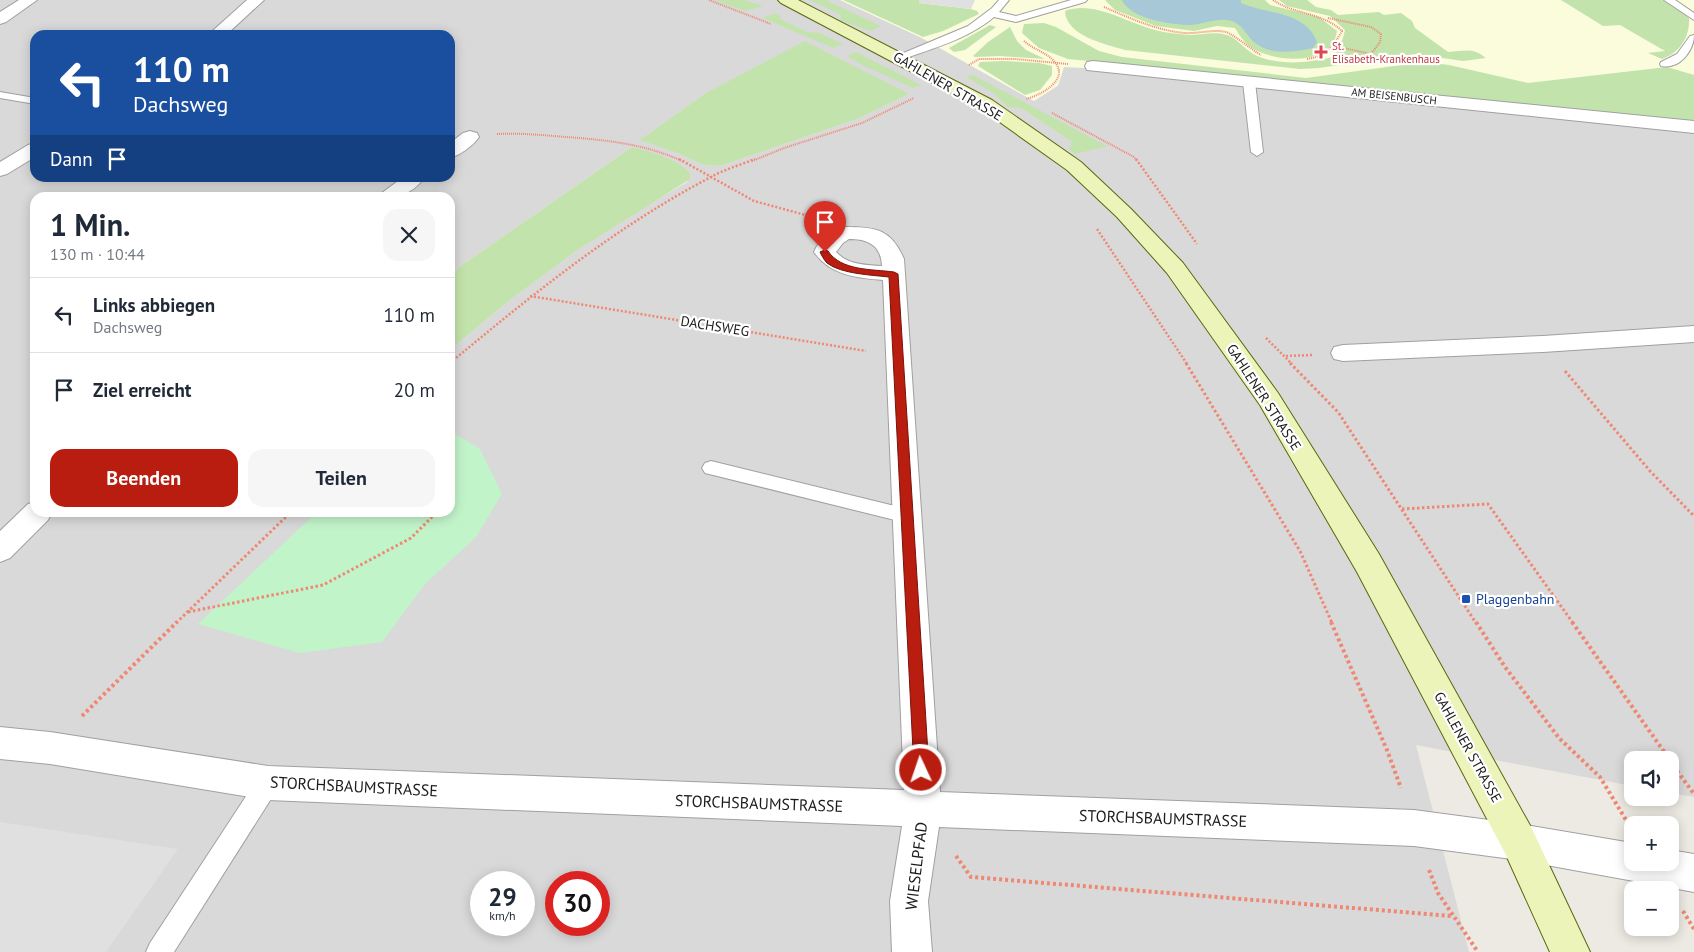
<!DOCTYPE html>
<html lang="de">
<meta charset="utf-8">
<style>
:root{--surface:#fff;--page:#f6f6f7;--text:#1f2937;--muted:#747a83;--line:#e0e1e3;--accent:#b81d10}
body{margin:0;font-family:"PT Sans",sans-serif;background:var(--page);color:var(--text);height:100vh;display:flex;flex-direction:column;font-size:19px;white-space:nowrap}
*{box-sizing:border-box;margin:0}
p{font-size:16px;color:var(--muted)}
.icon{flex:none;width:28px;height:28px;fill:none;stroke:currentColor;stroke-width:2;stroke-linecap:round;stroke-linejoin:round}
.map{position:relative;flex:1;overflow:hidden}
.drawer{position:absolute;left:30px;top:192px;width:425px;height:325px;display:flex;flex-direction:column;background:var(--surface);border-radius:15px;box-shadow:0 2px 12px #0003}
.drawer>*{flex:none}
.guide{position:absolute;left:30px;top:30px;width:425px;height:152px;border-radius:15px;box-shadow:0 2px 12px #0003;background:#1a4fa0;color:#fff;overflow:hidden}
.tools{position:absolute;left:1624px;top:751px;display:grid;gap:10px}
.tools a{display:grid;place-items:center;width:55px;height:55px;border-radius:10px;background:var(--surface);box-shadow:0 2px 12px #0003;font-size:25px}
.speed{position:absolute;left:470px;top:871px;display:flex;gap:10px;font-size:25px;font-weight:700;text-align:center}
.speed>*{display:grid;place-content:center;width:65px;height:65px;border-radius:50%;background:var(--surface);box-shadow:0 2px 12px #0003;line-height:1}
.speed small{font-size:12px;font-weight:400}
.speed .limit{border:8px solid #d22;background:#fff;color:#111}
.pin{position:absolute;display:grid;place-items:center;width:42px;height:42px;color:#fff;margin:-51px -21px;border-radius:50% 50% 50% 0;rotate:-45deg;box-shadow:0 0 5px #0007}
.pin .icon{rotate:45deg}
.me{position:absolute;width:55px;margin:-28px;rotate:357deg;stroke-linejoin:round;filter:drop-shadow(0 0 4px #0008)}
.turn{display:flex;align-items:center;gap:18px;height:105px;padding:0 20px;font-size:22px}
.turn .icon{width:65px;height:65px;stroke-width:2.5}
.turn b{display:block;font-size:35px;line-height:42px}
.then{display:flex;align-items:center;height:48px;padding:0 20px;background:#0003;gap:10px;font-size:19px}
.round{display:grid;place-items:center;flex:none;width:52px;height:52px;border-radius:15px;background:var(--page)}
.headline{display:flex;align-items:center;justify-content:space-between;height:85px;padding:0 20px}
h1{font-size:30px;font-weight:700;line-height:38px}
.action{display:flex;gap:10px;margin-top:auto;padding:10px 20px}
.action a{flex:1;height:58px;border-radius:15px;background:var(--accent);color:#fff;font-size:20px;font-weight:700;line-height:58px;text-align:center}
.action a+a{background:var(--page);color:var(--text)}
ul{padding:0;list-style:none}
li{display:flex;align-items:center;gap:15px;height:75px;padding:0 20px;border-top:1px solid var(--line)}
li div{flex:1}
li b{display:block;font-size:19px}
li em{font-style:normal}
.map>svg:first-child{display:block}
.residential{fill:#dad9d9;fill-rule:evenodd}
.education{fill:#fafcdc}
.grass{fill:#c3e3ac}
.park{fill:#c2f4ca}
.parking{fill:#e0e0e0}
.water{fill:#a6c8d7}
.lines{fill:none;stroke-linecap:round;stroke-linejoin:round}
.lane-casing{stroke:#a0a0a0;stroke-width:2}
.street-casing{stroke:#a0a0a0;stroke-width:2}
.secondary-casing{stroke:#58690d;stroke-width:2}
.path-far3{stroke:#ee8873;stroke-width:2;stroke-dasharray:1 1;stroke-linecap:butt}
.path-far2{stroke:#ee8873;stroke-width:2.5;stroke-dasharray:2 2;stroke-linecap:butt}
.path-far1{stroke:#ee8873;stroke-width:3;stroke-dasharray:2.5 2.5;stroke-linecap:butt}
.path{stroke:#ee8873;stroke-width:4;stroke-dasharray:3 3;stroke-linecap:butt}
.lane{fill:#fff;fill-rule:evenodd}
.street{fill:#fff;fill-rule:evenodd}
.secondary{fill:#ecf4ba;fill-rule:evenodd}
.route{fill:#b81d10;stroke:#78130a}
.health-dot{fill:#e0444e;stroke:#fff;stroke-width:2}
.transit-dot{fill:#1a4fb4;stroke:#fff;stroke-width:2}
.labels{text-anchor:middle;stroke-width:4.5;stroke-linejoin:round;paint-order:stroke}
.far-health-label{font-size:11px;fill:#be3a42;stroke:#fff;text-anchor:start}
.far-street-label{font-size:11px;fill:#1c1c1c;stroke:#fff}
.street-label{font-size:14px;fill:#1c1c1c;stroke:#fff}
.transit-label{font-size:14px;fill:#164399;stroke:#fff;text-anchor:start}
.near-street-label{font-size:16px;fill:#1c1c1c;stroke:#fff}
</style>
<div class="map">
<svg width="1694" height="952" viewBox="0 0 1694 952">
<rect width="100%" height="100%" fill="#edeae3"/>
<!-- residential -->
<path class="residential" d="M0,0h840l80,37 114,64 24,-15 6,-19 96,4 534,53v673l-24,-4v-33h-38v26l-216,-41 53,207h-1469zM35,35h415v143h-415zM706,93l203,1 -52,25 -137,47 -17,-1 -23,-11 -39,-14zM632,147l40,14 16,21 -50,28 -62,41 -70,52 -56,47v162h-415v-314h415v80l8,-10zM481,882h43v43h-43zM556,882h43v43h-43z"/>
<!-- education -->
<path class="education" d="M840,0h854v124l-534,-53 -96,-4 -6,18 -24,16 -114,-64z"/>
<!-- grass -->
<g class="grass">
<path d="M714,0h30l19,6 -18,5z"/>
<path d="M810,0h16l55,26 -11,5 -30,-11 1,-5z"/>
<path d="M843,0h77l-1,3 52,6 6,2 2,3 -36,17 -20,6z"/>
<path d="M1105,0h160l5,5 49,12 18,14c-1,4 -2,10 -5,14 -17,21 -64,15 -83,1 -6,-5 -10,-12 -14,-18l-18,-2 -23,5 -38,-5 -41,-16z"/>
<path d="M1279,0h28l9,7 15,3 7,5 41,-3 5,3 17,-2 11,8 3,7 33,24c17,-1 24,-5 38,6l-23,3 -47,-7 -97,14 -19,1 -175,-19c-20,-6 -59,-14 -60,-39 29,-11 62,12 90,19 11,3 23,4 34,5 12,0 26,-4 38,0 10,3 18,15 28,20 23,11 54,8 78,2l10,-19 2,-8 -15,-14 -43,-10z"/>
<path d="M1561,0h101l15,8 12,10c1,20 -10,35 -27,41l-14,-6 17,-2 -45,-26 -17,1z"/>
<path d="M775,13l6,3 -1,3 27,13 13,1 23,11 -10,4 -70,-30z"/>
<path d="M1044,23l12,4 43,24 23,6 184,21 118,-16 25,3 79,18 139,-16 27,8v46l-626,-62 -29,-11 -17,-15 2,-9z"/>
<path d="M990,25l6,2 -31,23 -11,2 -5,-4z"/>
<path d="M1010,27l7,14 9,9 19,9 -45,-3 -25,1 -2,-1 15,-14z"/>
<path d="M805,41l104,53 -52,25 -137,47 -17,-1 -23,-11 -40,-14 66,-47z"/>
<path d="M856,52l65,33 -8,3 -51,-23 -15,-9z"/>
<path d="M1002,61l37,2 13,3v9l-12,15 -15,5 -47,-29 2,-4z"/>
<path d="M973,75l134,71 -32,8 -6,-5 3,-7 -51,-34 -13,-1 -16,-15 -26,-15z"/>
<path d="M632,147c18,4 45,12 58,26v6l-114,72 -70,52 -56,47v-72l8,-10z"/>
</g>
<!-- park -->
<path class="park" d="M450,431l30,18 22,45 -26,43 -51,47 -43,58 -82,11 -102,-29 118,-111 134,-1z"/>
<!-- parking -->
<g class="parking">
<path d="M920,0h55l-4,9 -52,-6z"/>
<path d="M0,822l178,27 -72,103h-106z"/>
</g>
<!-- water -->
<path class="water" d="M1122,0h119v3c24,11 65,8 76,39l-4,6c-19,4 -43,8 -59,-6 -8,-7 -11,-17 -22,-21 -14,-4 -27,3 -41,4 -19,0 -61,-6 -69,-25z"/>
<g class="lines">
<defs>
<g id="lane">
<path d="M999,0h10l-10,12 17,4 55,-16h16l-2,2 -69,20 -22,-5c-26,22 -60,31 -91,42l-4,1 -5,-3 74,-31 24,-18z"/>
<path d="M1664,0h11l19,13v7z"/>
<path d="M1694,35c0,16 -15,35 -33,31l-1,-2 1,-2 16,-8 13,-18z"/>
<path d="M1249,79l6,3 8,70 -6,4 -6,-4 -8,-70z"/>
<path d="M0,92l35,6v6l-35,-6z"/>
<path d="M711,461l196,48 6,2 3,5 -3,5 -6,2 -202,-50 -3,-5 3,-5z"/>
<path d="M268,772l8,3 3,8 -3,8 -102,161h-28l4,-9 110,-168z"/>
</g>
<g id="street">
<path d="M19,0h18l-31,22 -6,2v-12z"/>
<path d="M247,0h17l-38,35h-18z"/>
<path d="M1093,61l601,60v12l-607,-63 -2,-4 2,-4z"/>
<path d="M470,131l7,2 2,4c-6,9 -19,18 -29,21v-15l13,-10z"/>
<path d="M35,143v14l-28,17 -7,2v-14l28,-17z"/>
<path d="M402,178h22c-13,18 -29,20 -49,20z"/>
<path d="M845,227c31,0 46,2 59,32l36,533 474,18 105,14 113,19v19h38v-12l24,4v38l-175,-32 -105,-14 -475,-19 -11,74 4,51h-40l-2,-51 12,-75 -634,-26 -218,-36 -50,-5v-32l50,5 218,34 636,24 -21,-510c-27,-2 -53,-5 -69,-28 6,-14 16,-22 31,-25zM849,239c19,0 32,6 33,27 -16,-1 -34,-1 -46,-14l7,-9z"/>
<path d="M1694,326v16l-151,10 -200,9 -9,-2 -3,-6 3,-6 9,-2 200,-9z"/>
<path d="M35,502v10h17l-4,8 -38,38 -10,4v-31l28,-27z"/>
</g>
<path id="secondary" d="M778,0h20l194,100 89,62 50,47 52,54 95,130 101,161 153,275 58,123h-40l-44,-97 -149,-283 -97,-167 -93,-132 -50,-56 -50,-47 -87,-62 -199,-105z"/>
</defs>
<!-- lane casing -->
<use href="#lane" class="lane-casing"/>
<!-- street casing -->
<use href="#street" class="street-casing"/>
<!-- secondary casing -->
<use href="#secondary" class="secondary-casing"/>
<!-- path-far3 -->
<g class="path-far3">
<path d="M709,0l62,24"/>
<path d="M1273,0c22,15 49,12 69,31 -9,16 -16,25 -35,28"/>
<path d="M1104,7c26,11 51,23 80,26 13,1 29,-4 42,-1 7,2 26,18 35,23"/>
<path d="M1328,18l43,9 10,7 -1,8 -9,12 -37,-8"/>
<path d="M1024,41c9,8 21,11 29,19 19,19 -12,35 -27,39"/>
<path d="M969,65l10,-6h36l53,5"/>
<path d="M1052,113l82,44 3,4"/>
<path d="M497,134c23,-1 46,1 69,3 41,3 79,7 116,24"/>
<path d="M752,161l32,-13 78,-25 52,-25"/>
</g>
<!-- path-far2 -->
<g class="path-far2">
<path d="M679,159l75,42 55,15 4,3"/>
<path d="M1136,159l61,85"/>
<path d="M1097,229l90,135"/>
<path d="M530,296l336,55"/>
<path d="M1266,338l26,26"/>
<path d="M1286,356l26,-1"/>
<path d="M450,363c82,-68 164,-135 259,-185 14,-8 31,-13 46,-19"/>
</g>
<!-- path-far1 -->
<g class="path-far1">
<path d="M1186,363l114,188 32,72"/>
<path d="M1290,363l48,49 138,211"/>
<path d="M1565,371l85,100 44,45"/>
<path d="M1402,509l86,-5 85,119"/>
<path d="M188,612l135,-27 88,-47 26,-26"/>
<path d="M176,623l115,-111"/>
</g>
<!-- path -->
<g class="path">
<path d="M1331,622l56,128 14,38"/>
<path d="M1476,622l29,45 54,71 41,39 26,43"/>
<path d="M1572,622l98,138"/>
<path d="M82,716l95,-94"/>
<path d="M1670,761l24,33"/>
<path d="M956,856l15,21 481,39"/>
<path d="M1429,870l9,23 40,59"/>
<path d="M1683,911l11,18"/>
</g>
<!-- lane -->
<use href="#lane" class="lane"/>
<!-- street -->
<use href="#street" class="street"/>
<!-- secondary -->
<use href="#secondary" class="secondary"/>
</g>
<!-- route -->
<path class="route" d="M825,250l3,1c13,20 44,18 66,21l4,2 31,496 -3,5 -5,2 -5,-2 -2,-5 -25,-493c-17,-2 -48,-3 -62,-14 -3,-3 -5,-7 -7,-11z"/>
<!-- markers -->
<path class="health-dot" d="M1318.5 44.5h5v5h5v5h-5v5h-5v-5h-5v-5h5z"/>
<rect class="transit-dot" x="1461" y="594" width="10" height="10" rx="2.5"/>
<g class="labels">
<!-- far-health labels -->
<g class="far-health-label">
<text x="1332" y="50">St.<tspan x="1332" dy="13">Elisabeth-Krankenhaus</tspan></text>
</g>
<!-- far-street labels -->
<g class="far-street-label">
<text transform="translate(1394 96) rotate(6)" y="4">AM BEISENBUSCH</text>
</g>
<!-- street labels -->
<g class="street-label">
<text transform="translate(948 86) rotate(30)" y="5">GAHLENER STRASSE</text>
<text transform="translate(715 326) rotate(9)" y="5">DACHSWEG</text>
<text transform="translate(1264 397) rotate(57)" y="5">GAHLENER STRASSE</text>
<text transform="translate(1468 747) rotate(61)" y="5">GAHLENER STRASSE</text>
</g>
<!-- transit labels -->
<g class="transit-label">
<text x="1476" y="604">Plaggenbahn</text>
</g>
<!-- near-street labels -->
<g class="near-street-label">
<text transform="translate(354 786) rotate(3)" y="6">STORCHSBAUMSTRASSE</text>
<text transform="translate(759 803) rotate(2)" y="6">STORCHSBAUMSTRASSE</text>
<text transform="translate(1163 818) rotate(2)" y="6">STORCHSBAUMSTRASSE</text>
<text transform="translate(916 866) rotate(-83)" y="6">WIESELPFAD</text>
</g>
</g>
</svg>
<div class="tools">
<a><svg class="icon" aria-label="sound" viewBox="0 0 24 24"><path d="M4 9h4l5-4v14l-5-4H4zM17 9q2 3 0 6"/></svg></a>
<a>+</a>
<a>−</a>
</div>
<div class="speed"><div>29<small>km/h</small></div><div class="limit">30</div></div>
<div class="pin" style="left:825px;top:252px;background:#d93025"><svg class="icon" aria-label="arrive" viewBox="0 0 24 24"><path d="M6 21V4h12l-3 4 3 4H6"/></svg></div>
<svg class="me" style="left:921px;top:770px" viewBox="-20 -20 40 40"><circle r="17" fill="#b81d10" stroke="#fff" stroke-width="3"/><path d="M0-11L8 9 0 5-8 9z" fill="#fff"/></svg>
<div class="guide">
<div class="turn"><svg class="icon" aria-label="left" viewBox="0 0 24 24"><path d="M17 20v-9H6M10 6l-5 5 5 5"/></svg><div><b>110 m</b>Dachsweg</div></div>
<div class="then">Dann<svg class="icon" aria-label="arrive" viewBox="0 0 24 24"><path d="M6 21V4h12l-3 4 3 4H6"/></svg></div>
</div>
<section class="drawer">
<div class="headline"><div><h1>1 Min.</h1><p>130 m · 10:44</p></div><a class="round"><svg class="icon" aria-label="close" viewBox="0 0 24 24"><path d="M6 6l12 12M18 6L6 18"/></svg></a></div>
<ul>
<li><svg class="icon" aria-label="left" viewBox="0 0 24 24"><path d="M17 20v-9H6M10 6l-5 5 5 5"/></svg><div><b>Links abbiegen</b><p>Dachsweg</p></div><em>110 m</em></li>
<li><svg class="icon" aria-label="arrive" viewBox="0 0 24 24"><path d="M6 21V4h12l-3 4 3 4H6"/></svg><div><b>Ziel erreicht</b></div><em>20 m</em></li>
</ul>
<div class="action"><a>Beenden</a><a>Teilen</a></div>
</section>
</div>
